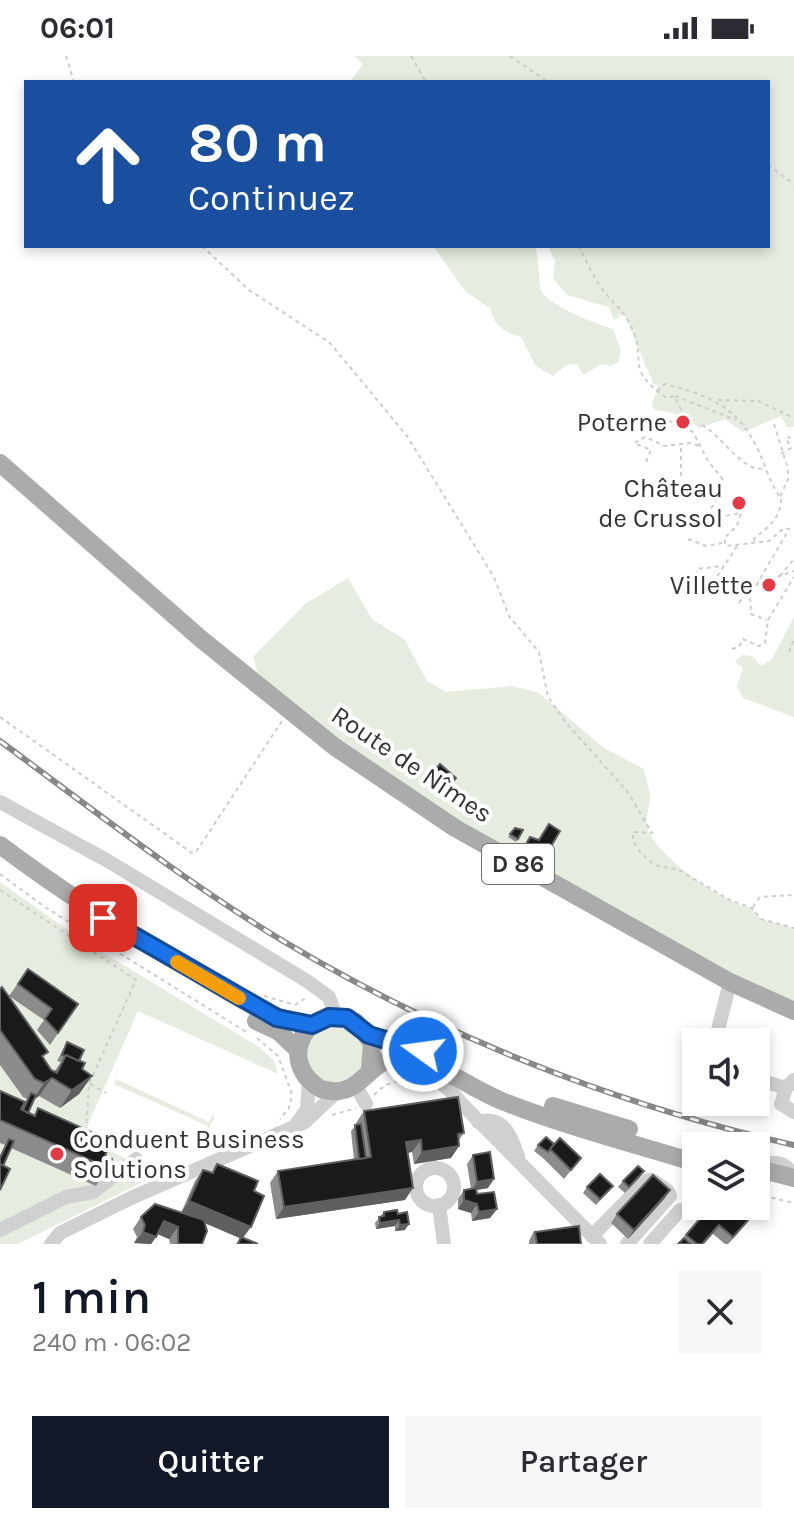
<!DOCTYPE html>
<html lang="fr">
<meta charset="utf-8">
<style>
:root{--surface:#fff;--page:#f7f7f7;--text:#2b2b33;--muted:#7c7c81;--accent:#111827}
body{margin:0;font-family:Karla,sans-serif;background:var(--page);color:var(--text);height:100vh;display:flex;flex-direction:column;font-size:30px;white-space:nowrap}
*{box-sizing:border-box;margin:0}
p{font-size:26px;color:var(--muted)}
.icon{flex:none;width:44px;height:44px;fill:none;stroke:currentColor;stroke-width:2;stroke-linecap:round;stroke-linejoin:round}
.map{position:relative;height:1188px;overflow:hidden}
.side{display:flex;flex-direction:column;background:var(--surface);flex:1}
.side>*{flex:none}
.hud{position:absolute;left:24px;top:24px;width:746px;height:168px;border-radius:0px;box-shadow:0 4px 12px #0003;background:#1a4fa0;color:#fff;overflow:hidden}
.tools{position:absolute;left:682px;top:972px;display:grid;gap:16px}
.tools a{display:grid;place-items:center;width:88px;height:88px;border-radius:0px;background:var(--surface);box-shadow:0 4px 12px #0003;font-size:40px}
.pin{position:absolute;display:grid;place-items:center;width:68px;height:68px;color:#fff;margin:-34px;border-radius:16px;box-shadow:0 4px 12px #0006}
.me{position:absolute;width:88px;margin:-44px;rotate:284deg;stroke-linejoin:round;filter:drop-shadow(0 0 6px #0008)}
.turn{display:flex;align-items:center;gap:28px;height:168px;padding:0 32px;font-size:36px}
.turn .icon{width:104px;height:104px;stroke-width:2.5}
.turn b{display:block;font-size:56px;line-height:68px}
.round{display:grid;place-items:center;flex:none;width:84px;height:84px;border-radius:0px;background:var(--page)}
.overview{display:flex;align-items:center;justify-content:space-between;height:136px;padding:0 32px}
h1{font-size:48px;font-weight:600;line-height:60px;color:var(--accent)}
.cta{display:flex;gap:16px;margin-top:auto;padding:16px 32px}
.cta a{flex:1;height:92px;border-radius:0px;background:var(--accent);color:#fff;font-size:32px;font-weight:600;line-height:92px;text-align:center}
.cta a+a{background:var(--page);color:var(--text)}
.status{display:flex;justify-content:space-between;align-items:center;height:56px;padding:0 40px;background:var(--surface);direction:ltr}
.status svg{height:22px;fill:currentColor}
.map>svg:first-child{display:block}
.green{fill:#e6ecdf}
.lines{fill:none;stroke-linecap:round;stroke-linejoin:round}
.path{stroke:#cdcdcd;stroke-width:2;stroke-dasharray:4 4;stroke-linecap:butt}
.minor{stroke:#d0d0d0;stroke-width:14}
.major{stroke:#ababab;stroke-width:18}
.rail-casing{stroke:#888;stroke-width:6}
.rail{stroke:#fff;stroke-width:3;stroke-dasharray:9;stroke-linecap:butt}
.wall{fill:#8c8c8c}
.shaded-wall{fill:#5f5f5f}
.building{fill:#1a1a1a;stroke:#5f5f5f;stroke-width:2}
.route-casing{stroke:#114b97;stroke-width:20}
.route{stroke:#1a73e8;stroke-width:14}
.slow{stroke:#f59e0b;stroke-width:14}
.poi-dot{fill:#e63946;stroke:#fff;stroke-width:3}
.labels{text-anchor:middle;stroke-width:8;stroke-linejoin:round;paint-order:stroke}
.shield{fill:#fff;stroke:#707070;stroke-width:2}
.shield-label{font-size:24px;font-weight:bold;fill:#333}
.poi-label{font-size:26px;fill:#333;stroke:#fff;text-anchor:end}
.street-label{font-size:26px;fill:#333;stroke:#fff}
</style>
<div class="status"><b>06:01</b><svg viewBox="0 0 49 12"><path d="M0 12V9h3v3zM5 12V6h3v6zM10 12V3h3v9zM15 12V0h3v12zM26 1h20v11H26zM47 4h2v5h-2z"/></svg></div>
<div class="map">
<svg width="794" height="1188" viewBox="0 0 794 1188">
<rect width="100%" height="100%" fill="#fff"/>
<!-- green -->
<g class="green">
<path d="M355,0h439v371h-7l-6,-11 -38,16 -18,-13 -26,9 -6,-5 -6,3 -13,-13 -20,-3 -2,-6 6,-18 -5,-3 -29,-69 -10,6 -5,-13 -42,-12 -14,-17 2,-16 -7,-16h220v-164h-418l13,-18z"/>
<path d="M433,190h102c5,16 3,33 6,44 4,14 57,35 72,39l8,22 -3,11 -7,4 -9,-2 -19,11 -6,-11 -11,1 -13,11 -18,-11 -14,-28c-19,-6 -26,-10 -31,-29l-24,-16z"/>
<path d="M348,522l24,41 33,21 22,41 19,11 66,-6 27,7 65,55 40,21c2,10 6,20 6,31 -1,7 -4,17 -3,25 4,29 78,79 105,83l9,11 33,9v83l-339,-183 -194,-142 -8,-29 52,-53z"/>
<path d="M794,561v100l-51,-19 -6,-11 6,-19 -8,-6 7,-7 10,1 9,10 11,-7z"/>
<path d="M0,826l82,58 177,107 15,14 4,13 -140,-63 -56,127 62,29 11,9 -137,68h-18z"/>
<circle cx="336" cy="998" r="29"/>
<path d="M116,1023l93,43 4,-8 1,5 -9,14 3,-7 -94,-42z"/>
</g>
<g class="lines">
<!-- path -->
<g class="path">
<path d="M66,0l8,26"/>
<path d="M411,0l15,26"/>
<path d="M510,0l38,26"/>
<path d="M768,109l26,19"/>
<path d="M202,190l47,44 81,53 77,93 87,141 15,39 30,36 9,45 19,27 60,67 25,42 -19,-1v9l7,11 14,13 25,5 51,30 22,8 9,11 33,9"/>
<path d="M578,190c9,16 17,35 29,49 8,10 17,17 23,29 19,37 -8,43 37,74l7,-2 10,19 -1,7"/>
<path d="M657,335l8,-7c44,11 74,23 94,68 7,15 11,32 22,46 0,20 -12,28 -27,41l1,5"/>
<path d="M675,340l61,24"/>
<path d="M718,344l40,1 36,17"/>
<path d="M661,361l32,15 15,29 14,17 1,11 -19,31 37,-7 -4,13 -13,12 2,8 43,-5 15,-13 5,1 -32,55 37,-13"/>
<path d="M774,368l14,45v10l-8,18"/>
<path d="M702,369c19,11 30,32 50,42 4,2 9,1 13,3"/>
<path d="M781,398l10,-6 -5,-10 8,-1"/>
<path d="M646,406l5,-12 -17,-7 11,-6 20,9 25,-3 10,3"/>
<path d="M658,421l10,4 13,-6v-30"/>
<path d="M688,467l16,-6"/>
<path d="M688,483l18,7 16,-3"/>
<path d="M737,490l-22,34 27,-1 1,13 7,1"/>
<path d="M780,520l14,-17"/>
<path d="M686,521l11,7 18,-3"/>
<path d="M695,527l2,-14 27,-3"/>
<path d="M757,528l-7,9 1,21 16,6"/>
<path d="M739,547l6,-9"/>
<path d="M732,593l7,-2 4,-8 16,7 6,-3 3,-23 26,-43"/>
<path d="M789,596l5,-13"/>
<path d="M0,661l192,136 4,-1 86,-131"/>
<path d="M0,818l45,33 203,126"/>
<path d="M0,834l136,90 -47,104 -3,45"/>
<path d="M753,851l7,-10 34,-2"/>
<path d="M264,940l31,9 12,-8"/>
<path d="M257,982l21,18 14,38 -3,14 -9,11"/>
<path d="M90,1028l16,9"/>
<path d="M374,1039c18,-19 33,-15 55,-5"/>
<path d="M332,1059l24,-7"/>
<path d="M756,1138l38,9"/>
</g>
<!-- minor -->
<g class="minor">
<path d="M0,746l108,59 199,120 22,16 7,19"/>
<path d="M715,986l15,-60"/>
<path d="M413,1004c15,17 35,24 48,43l139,141"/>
<path d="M756,1023l30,9 8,-8"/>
<path d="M356,1030l10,18"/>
<path d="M786,1032l-5,16 13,8"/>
<path d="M478,1066c26,-7 33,14 40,34"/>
<path d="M297,1067l10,-14 2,-28"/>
<circle cx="435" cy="1131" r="19"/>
<path d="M758,1113c15,-10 28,-8 36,8"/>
<path d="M439,1149l5,39"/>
<path d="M0,1174l66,-33 27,-5 43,-33"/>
<path d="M592,1180l54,-55 6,-1 16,11 2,5 -43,48"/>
<path d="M51,1188l9,-11 71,-35 174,-76 32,-30"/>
<path d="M650,1188l30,-34"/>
</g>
<!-- major -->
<g class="major">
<path d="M0,407l201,176 134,108 120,81 275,154 64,29"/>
<path d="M0,789c61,46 124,86 190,124 39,23 76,50 122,56"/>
<path d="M256,965l23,11 19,18"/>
<path d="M369,979l51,15"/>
<path d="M370,1014l2,-27 -16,-21c-49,-23 -82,40 -35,67 44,13 45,-36 86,-31 32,5 65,31 95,43 63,25 129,42 194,62"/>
<path d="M553,1050l76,23"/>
<path d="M756,1112l38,10"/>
</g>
<defs>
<path id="rail" d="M0,685c92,68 184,140 283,200 157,94 332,164 511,204"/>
</defs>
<!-- rail casing -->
<use href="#rail" class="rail-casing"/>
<!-- rail -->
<use href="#rail" class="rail"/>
</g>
<!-- wall -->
<g class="wall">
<path d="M433,716l23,6 -11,13 -16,-13z"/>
<path d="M549,768l-3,31 -7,9 -19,-11 10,-16 8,3z"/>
<path d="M515,772l8,2 -7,12 -8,-5z"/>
<path d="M28,913l50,35 -28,41 -13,-15 7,-10 -35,-24z"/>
<path d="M0,933l51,81 3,2 7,-10 -4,-1 10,-19 12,19 3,8 10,7 -13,18 -19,14 -21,-12 -5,3 -6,14 6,2 4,-7 67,48 3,12 -12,18 -85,-38 -8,18 -3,24v-35l5,-10 -5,-2v-52l21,19 6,-11 -4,-2 -23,-32z"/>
<path d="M364,1055l100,22 -6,8 1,5 -8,12 -37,6 -2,-12 -4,1 -3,47 -129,19 -6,-36 8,-12 76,-11 -3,-29 5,-6v-2z"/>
<path d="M554,1088l27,14 -17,21 -21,-21 -9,-7 4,-6z"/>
<path d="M473,1099l15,33 -12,2 1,4 20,15 -7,9 -18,3 -1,-8 -13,-4v-10l6,-9 7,-1 -4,-25z"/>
<path d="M217,1108l37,27 -11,47 15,6h-22l4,-6 -35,-15 -3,21h-32l-1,-5 -11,-5 -7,10 -17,-1 3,-6 -4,-8 8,-12 40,-4 14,-32 8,-11 8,3z"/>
<path d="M640,1121l-15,16 -7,-6 5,-6z"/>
<path d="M613,1130l-17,19 -13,-12 4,-6z"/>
<path d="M670,1134l-6,9 -36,40 -17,-16 6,-9z"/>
<path d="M711,1150l45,6 -28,32h-3l-12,-10 -9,10h-26z"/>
<path d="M384,1156l14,2 7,16 -10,1v-5l-19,3 -1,-6z"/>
<path d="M534,1175h10l37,13h-52v-3z"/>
</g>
<!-- shaded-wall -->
<g class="shaded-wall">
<path d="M92,1020l-13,18 -19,14 12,-18z"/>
<path d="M52,1022l-13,18 -7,5 12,-18z"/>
<path d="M421,1084l-9,12 -14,2 8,-12z"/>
<path d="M459,1090l-8,12 -37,6 8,-12z"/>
<path d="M494,1123l-6,9 -17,3 6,-9z"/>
<path d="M413,1132l-8,12 -129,19 8,-12z"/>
<path d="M670,1134l-6,9 -36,40 6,-9z"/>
<path d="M464,1144l13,4 -6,9 -13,-4z"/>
<path d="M189,1145l62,26 -9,12 -61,-26z"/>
<path d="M763,1147l-7,9 -28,32 5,-7z"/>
<path d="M497,1153l-7,9 -18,3 7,-9z"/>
<path d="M399,1164l-4,6 -19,3 4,-6z"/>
<path d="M164,1165l14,6 -9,12 -14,-6z"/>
<path d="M409,1168l-4,6 -10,1 5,-6z"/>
<path d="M143,1176l13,5 -5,7 -17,-1z"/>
</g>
<!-- building -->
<g class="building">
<path d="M440,708l16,14 -6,7 -17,-13z"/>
<path d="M549,768l11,7 -14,24 -20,-11 4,-7 9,3z"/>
<path d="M515,772l8,2 -5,9 -8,-5z"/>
<path d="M28,913l50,35 -20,29 -13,-14 7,-10 -34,-25z"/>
<path d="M2,931l46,65 -6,4 9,14 6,3 9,-18 19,8 -3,6 10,7 -20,14 -20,-12 -8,5 -9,-4 -35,-49v-41z"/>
<path d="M67,986l17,8 -5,11 -13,-6 -1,1 -3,-1z"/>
<path d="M0,1035l25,11 -4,7 14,7 3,-8 73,33 -6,15 7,3 -4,9 -108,-48z"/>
<path d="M31,1037l5,2 -8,18 -5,-3z"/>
<path d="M458,1041l6,36 -6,1 1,12 -37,6 -1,-12 -15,2 7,46 -129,19 -6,-36 93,-14 -7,-46z"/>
<path d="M361,1068l5,34 -7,1 -4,-34z"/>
<path d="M546,1081l8,7 -6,8 -10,-7z"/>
<path d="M560,1082l21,20 -10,12 -21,-21z"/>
<path d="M9,1083l5,2 -11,25 -3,-2v-6z"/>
<path d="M490,1096l4,27 -17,3 -4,-27z"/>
<path d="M0,1108l10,5 -10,21z"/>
<path d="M217,1108l41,17 -4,10 10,5 -13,31 -62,-26 14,-31 10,3z"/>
<path d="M638,1110l6,5 -15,16 -6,-6z"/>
<path d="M600,1118l13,12 -13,13 -13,-12z"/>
<path d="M653,1119l17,15 -36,40 -17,-16z"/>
<path d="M476,1132l1,6 17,-2 3,17 -18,3 -2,-8 -13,-4v-10z"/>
<path d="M756,1141l7,6 -30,34 -14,-12 -17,19h-5l-11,-9 25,-29h45z"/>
<path d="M155,1148l49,16 3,11 -5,13h-22l-2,-1v-16l-14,-6 -8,16 -13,-5 2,-7 -4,-8z"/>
<path d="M397,1154l1,4 9,-2 2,12 -9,1 -1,-5 -19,3 -1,-6 5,-1v-4z"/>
<path d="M579,1170l2,18h-44l-2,-12z"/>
<path d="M241,1181l17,7h-20z"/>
<path d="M684,1182l7,6h-13z"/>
</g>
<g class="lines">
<defs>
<path id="route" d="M103,862l174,100 35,7 17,-8 18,1 22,17 54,16"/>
</defs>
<!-- route casing -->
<use href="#route" class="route-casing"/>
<!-- route -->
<use href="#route" class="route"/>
<!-- slow -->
<path class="slow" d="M177,906l62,36"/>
</g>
<!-- markers -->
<g class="poi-dot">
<circle cx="683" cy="366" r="8"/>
<circle cx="739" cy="447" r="8"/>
<circle cx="769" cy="529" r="8"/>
<circle cx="57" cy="1098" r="8"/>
</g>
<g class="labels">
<!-- shield labels -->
<rect class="shield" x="482" y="788" width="72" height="40" rx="6"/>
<g class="shield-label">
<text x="518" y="816">D 86</text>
</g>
<!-- poi labels -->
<g class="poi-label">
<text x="667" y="375">Poterne</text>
<text x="723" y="441">Château<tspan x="723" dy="30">de Crussol</tspan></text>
<text x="753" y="538">Villette</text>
<text x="73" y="1092" text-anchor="start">Conduent Business<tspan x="73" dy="30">Solutions</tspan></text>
</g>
<!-- street labels -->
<g class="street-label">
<text transform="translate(412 708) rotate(34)" y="9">Route de Nîmes</text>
</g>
</g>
</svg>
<div class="tools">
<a><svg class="icon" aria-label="sound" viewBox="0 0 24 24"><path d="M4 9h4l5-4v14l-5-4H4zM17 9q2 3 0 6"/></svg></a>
<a><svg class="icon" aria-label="layers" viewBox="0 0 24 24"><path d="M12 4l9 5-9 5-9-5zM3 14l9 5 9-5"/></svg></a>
</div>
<div class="pin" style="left:103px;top:862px;background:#d93025"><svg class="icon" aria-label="arrive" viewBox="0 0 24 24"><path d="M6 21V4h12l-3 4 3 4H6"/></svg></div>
<svg class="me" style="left:423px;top:995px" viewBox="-20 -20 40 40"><circle r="17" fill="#1a73e8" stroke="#fff" stroke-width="3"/><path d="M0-11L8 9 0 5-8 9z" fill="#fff"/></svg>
<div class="hud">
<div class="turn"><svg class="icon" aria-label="ahead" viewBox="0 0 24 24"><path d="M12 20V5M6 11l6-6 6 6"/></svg><div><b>80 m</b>Continuez</div></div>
</div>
</div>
<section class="side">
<div class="overview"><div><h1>1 min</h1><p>240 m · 06:02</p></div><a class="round"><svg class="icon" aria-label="close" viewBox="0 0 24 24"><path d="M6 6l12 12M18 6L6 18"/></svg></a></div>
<div class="cta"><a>Quitter</a><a>Partager</a></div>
</section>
